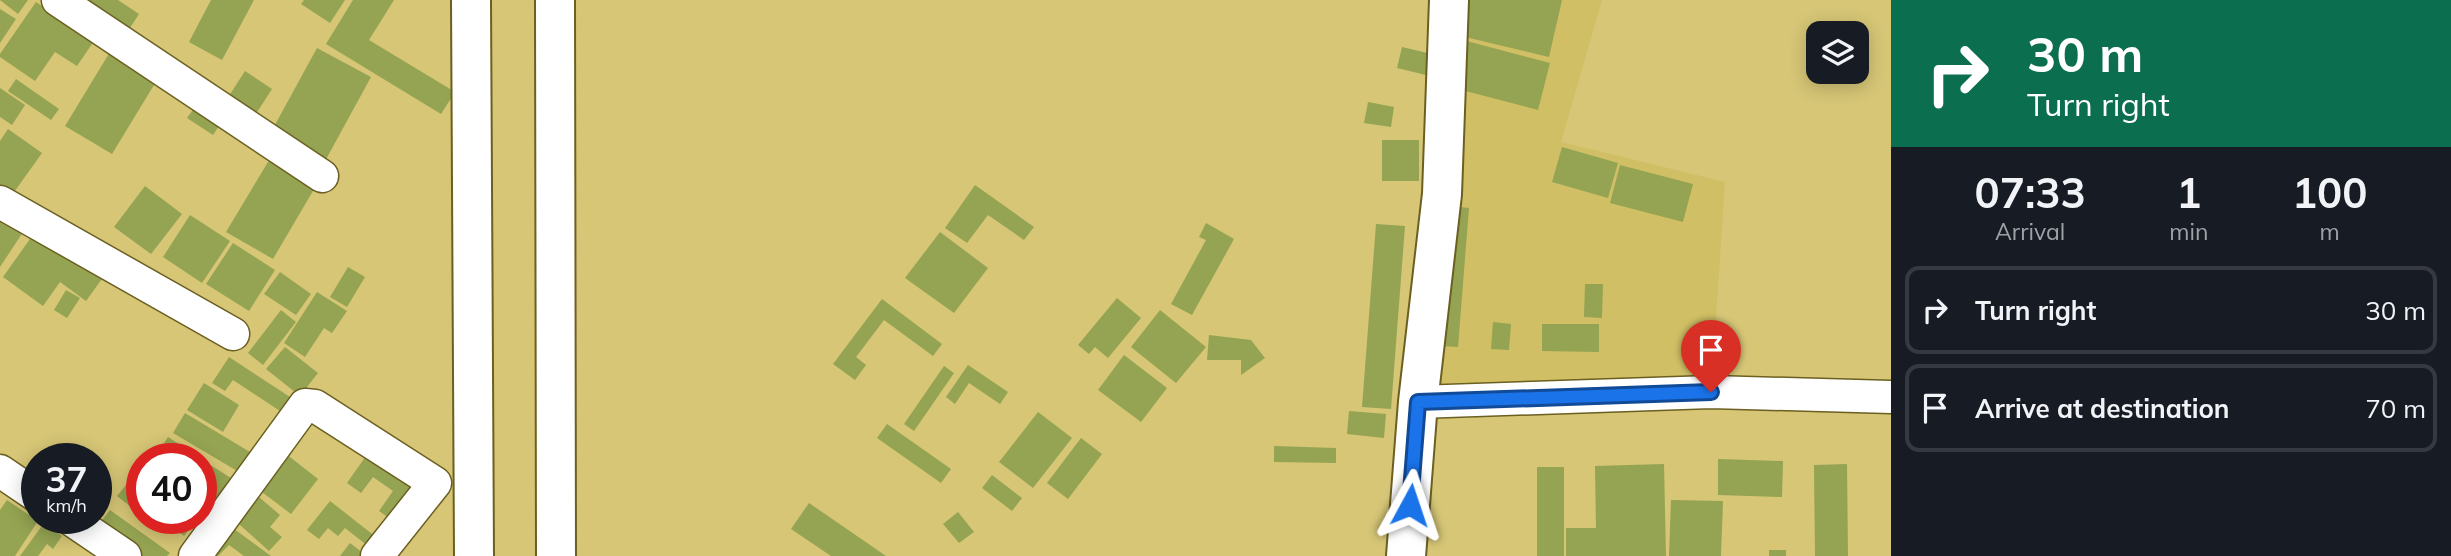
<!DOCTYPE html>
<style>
:root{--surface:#171b24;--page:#242831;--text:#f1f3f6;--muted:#9ea1a6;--line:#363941}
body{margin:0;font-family:Mulish,sans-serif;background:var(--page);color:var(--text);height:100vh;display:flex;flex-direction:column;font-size:26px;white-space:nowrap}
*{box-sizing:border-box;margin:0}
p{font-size:23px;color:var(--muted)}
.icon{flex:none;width:38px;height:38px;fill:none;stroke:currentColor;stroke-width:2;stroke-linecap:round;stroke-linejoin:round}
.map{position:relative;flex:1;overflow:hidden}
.drawer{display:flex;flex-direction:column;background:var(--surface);width:560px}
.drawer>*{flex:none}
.banner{background:#0b6e4f;color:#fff;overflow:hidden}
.buttons{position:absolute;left:1806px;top:21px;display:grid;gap:14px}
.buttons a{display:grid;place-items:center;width:63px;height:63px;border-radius:14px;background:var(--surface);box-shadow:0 4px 18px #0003;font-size:35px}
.speed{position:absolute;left:21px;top:443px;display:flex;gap:14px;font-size:35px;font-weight:700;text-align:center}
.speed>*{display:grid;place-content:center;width:91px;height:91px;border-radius:50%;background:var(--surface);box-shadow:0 4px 18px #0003;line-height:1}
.speed small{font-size:18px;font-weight:400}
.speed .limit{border:10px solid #d22;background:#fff;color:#111}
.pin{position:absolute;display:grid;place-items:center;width:60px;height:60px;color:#fff;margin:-72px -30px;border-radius:50% 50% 50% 0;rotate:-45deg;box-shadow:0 0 7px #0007}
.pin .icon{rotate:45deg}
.me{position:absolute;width:77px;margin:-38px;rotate:5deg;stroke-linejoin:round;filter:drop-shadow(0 0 5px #0008)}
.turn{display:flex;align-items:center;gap:24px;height:147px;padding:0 21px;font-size:32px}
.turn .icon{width:91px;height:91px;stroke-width:2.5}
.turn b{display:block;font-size:49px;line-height:60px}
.eta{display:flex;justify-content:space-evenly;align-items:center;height:119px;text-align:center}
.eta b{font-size:42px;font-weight:700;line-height:49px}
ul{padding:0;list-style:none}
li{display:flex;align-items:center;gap:21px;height:88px;margin:0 14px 10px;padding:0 7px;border:4px solid var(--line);border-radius:14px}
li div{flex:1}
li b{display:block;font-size:26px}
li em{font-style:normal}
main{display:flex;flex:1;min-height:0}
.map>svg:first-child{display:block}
.built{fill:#d0bf65}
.building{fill:#94a452}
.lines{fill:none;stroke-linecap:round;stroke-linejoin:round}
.street-casing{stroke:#6b5f21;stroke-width:35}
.secondary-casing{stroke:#6b5f21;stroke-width:42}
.street{stroke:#fff;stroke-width:32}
.secondary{stroke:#fff;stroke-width:38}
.route-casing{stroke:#114b97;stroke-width:18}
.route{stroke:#1a73e8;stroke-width:12}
</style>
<main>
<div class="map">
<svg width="1891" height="556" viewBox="0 0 1891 556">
<rect width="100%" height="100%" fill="#d6c676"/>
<!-- built -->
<path class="built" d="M1449,0h153l-41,142 164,40 -14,210 -293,10z"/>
<!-- building -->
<g class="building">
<path d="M0,0h28l-10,14z"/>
<path d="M74,0h44l21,14 -13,20z"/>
<path d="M211,0h43l-32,60 -33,-18z"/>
<path d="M304,0h41l-15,23 -29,-19z"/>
<path d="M353,0h41l-25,40 86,52 -14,22 -115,-70z"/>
<path d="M1470,0h92l-13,57 -88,-21z"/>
<path d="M36,2l58,39 -17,25 -22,-14 -20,29 -35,-24v-3z"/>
<path d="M0,9l16,10 -16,24z"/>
<path d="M1459,39l91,24 -12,47 -92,-24z"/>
<path d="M1402,47l34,8 -6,21 -33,-8z"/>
<path d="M317,48l54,29 -47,86 -54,-29z"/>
<path d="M110,52l47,28 -45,74 -47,-28z"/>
<path d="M245,71l27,18 -18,28 -27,-18z"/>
<path d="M16,79l43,30 -8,11 -43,-29z"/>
<path d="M0,88l25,17 -13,20 -12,-8z"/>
<path d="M1368,102l26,5 -3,20 -27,-4z"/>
<path d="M198,103l25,17 -10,15 -26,-17z"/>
<path d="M8,129l34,24 -30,42 -12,-8v-46z"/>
<rect x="1382" y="140" width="37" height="41"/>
<path d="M1562,147l56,16 -10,35 -56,-16z"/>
<path d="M274,152l46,27 -47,80 -47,-27z"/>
<path d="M1620,165l73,19 -10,38 -73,-19z"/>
<path d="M975,185l59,42 -10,13 -36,-25 -21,28 -22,-15z"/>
<path d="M145,186l37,28 -31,40 -37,-27z"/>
<path d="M1451,206l18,2 -11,139 -18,-1z"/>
<path d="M0,213l25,16 -25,38z"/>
<path d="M190,215l40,26 -28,42 -39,-26z"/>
<path d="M1206,223l28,16 -42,76 -21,-11 35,-64 -7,-3z"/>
<path d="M1376,224l29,2 -14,183 -29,-2z"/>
<path d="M37,229l67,47 -18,25 -26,-19 -17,24 -40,-29z"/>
<path d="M940,232l48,36 -34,45 -49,-35z"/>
<path d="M233,243l42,27 -26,41 -43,-27z"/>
<path d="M348,267l17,10 -18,30 -17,-10z"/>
<path d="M280,272l31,22 -15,21 -32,-21z"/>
<path d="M1585,284h18l-1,34 -18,-1z"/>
<path d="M66,290l14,8 -13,20 -13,-8z"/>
<path d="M317,292l30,19 -15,22 -8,-5 -19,29 -21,-14z"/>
<path d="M1117,298l24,20 -33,40 -13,-11 -6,7 -11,-9z"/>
<path d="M882,299l60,45 -9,12 -49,-36 -28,37 10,8 -11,15 -22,-16z"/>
<path d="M281,310l15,12 -33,43 -15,-12z"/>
<path d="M1160,310l46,37 -30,36 -45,-36z"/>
<path d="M1493,322l18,2 -2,26 -18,-1z"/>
<path d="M1542,324h57v28l-57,-1z"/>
<path d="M1209,335l42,5 14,18 -24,17v-15h-34z"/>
<path d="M285,347l33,26 -18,23 -34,-27z"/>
<path d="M1124,355l43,33 -26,34 -43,-32z"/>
<path d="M229,357l61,40 -10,14 -47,-31 -8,11 -13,-8z"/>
<path d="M968,365l40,27 -8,12 -31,-21 -14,21 -9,-7z"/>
<path d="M944,366l10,7 -40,58 -10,-7z"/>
<path d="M204,383l35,22 -16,27 -36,-22z"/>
<path d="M1349,411l37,3 -2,24 -37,-4z"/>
<path d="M1038,412l34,26 -39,50 -34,-26z"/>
<path d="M185,413l70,42 -11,20 -71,-42z"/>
<path d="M887,424l64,45 -10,14 -64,-45z"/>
<path d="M168,437l33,21 -46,-1z"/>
<path d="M1081,438l21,16 -34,45 -21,-16z"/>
<path d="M1274,446l62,2v15l-62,-1z"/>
<path d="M281,450l37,29 -27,35 -37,-28z"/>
<path d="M368,453l48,32 -24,35 -13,-9 14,-20 -20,-14 -12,16 -14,-10z"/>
<path d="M201,459l30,19 -13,20 -17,-11z"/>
<path d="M1718,459l65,2 -1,36 -64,-2z"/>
<path d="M1664,464l2,92h-100v-28h30l-1,-62z"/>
<path d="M1847,464l1,92h-33l-1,-91z"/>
<path d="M142,465v29l-11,13 -14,-11z"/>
<rect x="1537" y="467" width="27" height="89"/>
<path d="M992,475l30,23 -10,13 -30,-23z"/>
<path d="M252,491l28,24 -10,12 12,10 -13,14 -39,-35z"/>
<path d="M7,500l31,21 -23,35h-15v-46z"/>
<path d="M1671,500l52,1 -2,55h-52z"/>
<path d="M330,501l46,36 -8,9 -23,-18 -7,8 -10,-8 -9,11 -12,-9z"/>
<path d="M809,503l77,53h-55l-40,-27z"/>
<path d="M110,510l60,43 -3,3h-30l-40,-29z"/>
<path d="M958,512l16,20 -15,11 -16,-19z"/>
<path d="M184,518h14l-14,18 -9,-7z"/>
<path d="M44,523l18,13 -9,13 -6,-5 -9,12h-18z"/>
<path d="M226,523l45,33h-27l-15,-11 -11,11 -11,-8z"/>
<path d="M350,543l17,13h-27z"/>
<rect x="1769" y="550" width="17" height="6"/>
</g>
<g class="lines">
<defs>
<g id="street">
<path d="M58,0l264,176"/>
<path d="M0,202l233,132"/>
<path d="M1418,402l293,-10 180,5"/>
<path d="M0,471l37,25"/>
<path d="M69,518l56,38"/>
<path d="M195,556l110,-151 10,1 120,77 -58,73"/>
</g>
<g id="secondary">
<path d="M471,0l3,556"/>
<path d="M555,0l1,556"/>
<path d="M1406,556l12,-154 24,-208 7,-194"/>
</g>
</defs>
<!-- street casing -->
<use href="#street" class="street-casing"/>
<!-- secondary casing -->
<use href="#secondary" class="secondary-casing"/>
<!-- street -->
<use href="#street" class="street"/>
<!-- secondary -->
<use href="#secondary" class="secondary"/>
</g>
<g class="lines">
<defs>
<path id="route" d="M1410,505l8,-103 293,-10"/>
</defs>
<!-- route casing -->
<use href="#route" class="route-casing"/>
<!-- route -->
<use href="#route" class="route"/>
</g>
</svg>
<div class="buttons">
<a><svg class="icon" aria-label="layers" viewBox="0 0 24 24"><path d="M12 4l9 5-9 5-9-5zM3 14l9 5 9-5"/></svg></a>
</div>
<div class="speed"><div>37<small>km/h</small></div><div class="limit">40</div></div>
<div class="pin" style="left:1711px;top:392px;background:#d93025"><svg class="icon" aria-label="arrive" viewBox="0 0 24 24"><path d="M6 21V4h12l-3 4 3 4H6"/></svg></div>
<svg class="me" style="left:1410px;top:505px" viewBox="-20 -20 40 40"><path d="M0-17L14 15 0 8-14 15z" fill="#1a73e8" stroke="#fff" stroke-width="4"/></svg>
</div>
<section class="drawer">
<div class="banner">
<div class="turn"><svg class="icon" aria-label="right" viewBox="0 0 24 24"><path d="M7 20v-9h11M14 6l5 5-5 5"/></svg><div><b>30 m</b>Turn right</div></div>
</div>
<div class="eta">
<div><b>07:33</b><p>Arrival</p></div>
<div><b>1</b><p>min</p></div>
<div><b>100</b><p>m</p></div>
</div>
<ul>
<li><svg class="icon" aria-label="right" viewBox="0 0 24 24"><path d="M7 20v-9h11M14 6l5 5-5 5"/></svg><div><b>Turn right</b></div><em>30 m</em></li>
<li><svg class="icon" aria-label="arrive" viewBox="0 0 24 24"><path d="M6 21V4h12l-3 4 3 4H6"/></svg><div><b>Arrive at destination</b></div><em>70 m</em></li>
</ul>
</section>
</main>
